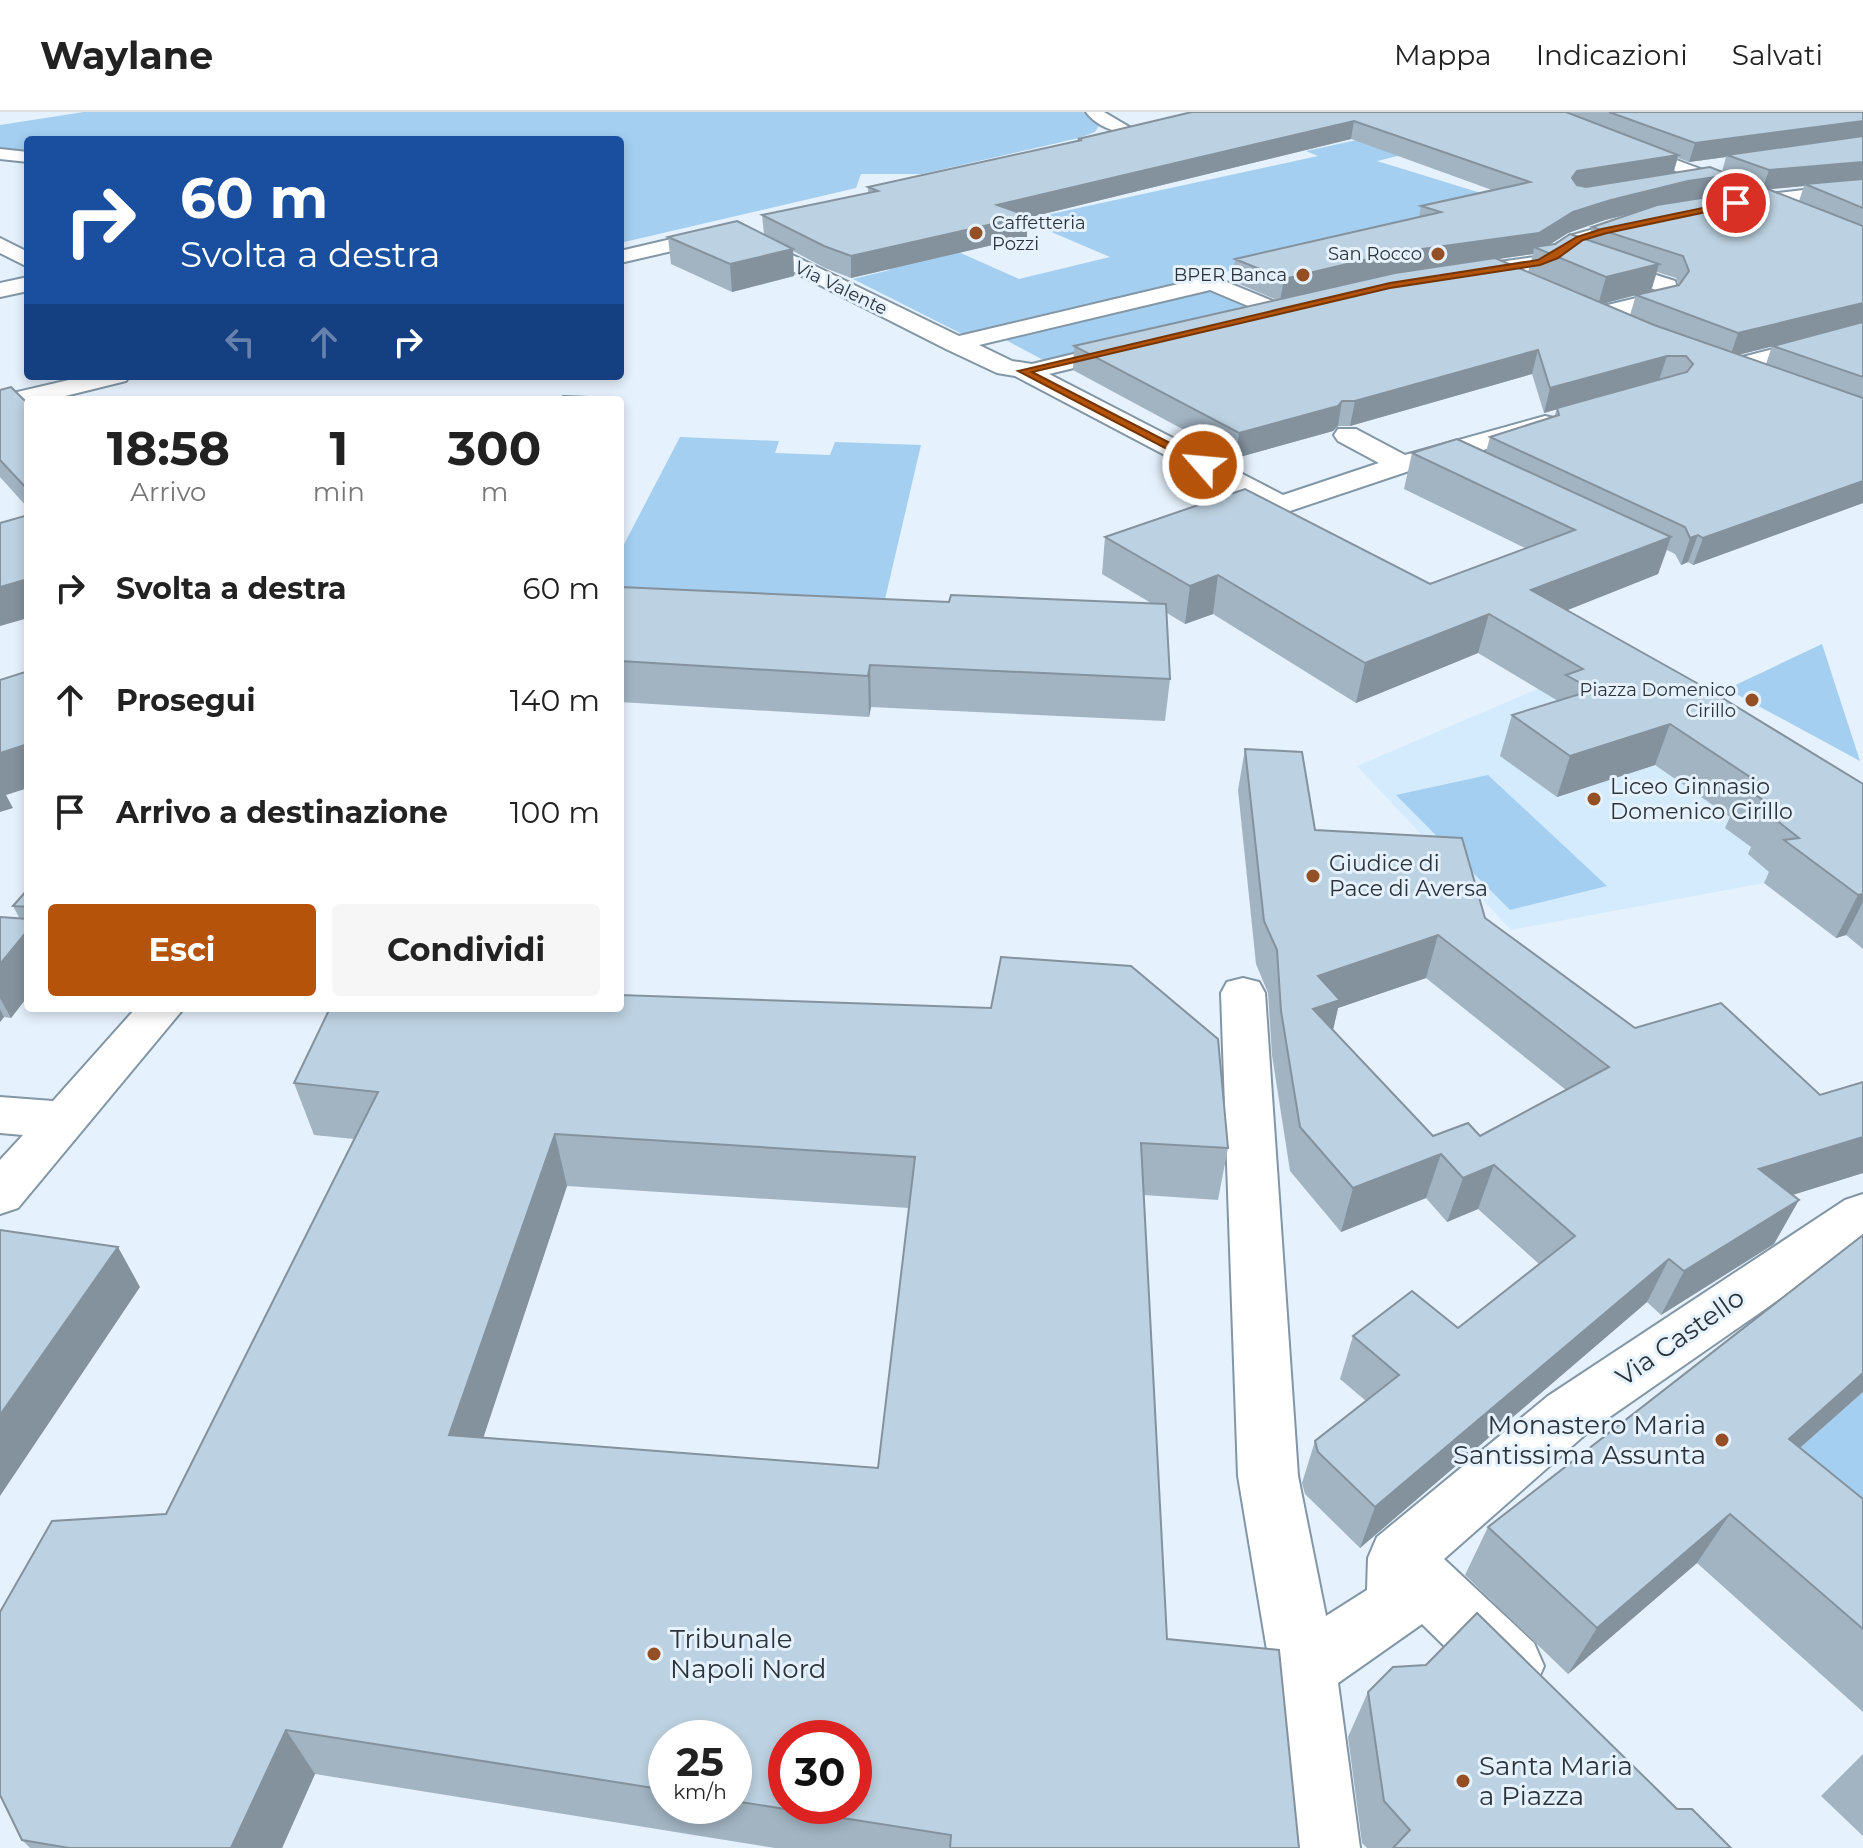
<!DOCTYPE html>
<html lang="it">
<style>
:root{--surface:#fff;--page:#f6f6f6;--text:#222;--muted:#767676;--line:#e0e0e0;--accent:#b45309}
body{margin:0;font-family:Montserrat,sans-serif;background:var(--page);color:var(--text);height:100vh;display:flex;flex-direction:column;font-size:30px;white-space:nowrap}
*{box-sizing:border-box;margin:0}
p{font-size:26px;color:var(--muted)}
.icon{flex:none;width:44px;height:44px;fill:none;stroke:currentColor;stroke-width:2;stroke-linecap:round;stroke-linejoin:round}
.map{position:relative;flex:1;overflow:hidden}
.side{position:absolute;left:24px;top:284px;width:600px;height:616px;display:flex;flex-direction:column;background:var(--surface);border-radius:8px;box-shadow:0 4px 12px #0003}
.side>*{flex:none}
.top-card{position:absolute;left:24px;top:24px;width:600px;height:244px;border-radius:8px;box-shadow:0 4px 12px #0003;background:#1a4fa0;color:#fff;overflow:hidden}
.speed{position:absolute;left:648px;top:1608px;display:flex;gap:16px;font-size:40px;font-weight:700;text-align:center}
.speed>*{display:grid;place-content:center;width:104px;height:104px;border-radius:50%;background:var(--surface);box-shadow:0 4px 12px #0003;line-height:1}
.speed small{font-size:20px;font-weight:400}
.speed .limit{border:12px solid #d22;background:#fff;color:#111}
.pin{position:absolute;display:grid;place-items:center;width:68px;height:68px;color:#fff;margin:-34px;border:4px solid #fff;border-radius:50%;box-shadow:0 2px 8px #0007}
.me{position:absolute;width:88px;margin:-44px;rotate:297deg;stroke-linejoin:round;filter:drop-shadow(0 0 6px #0008)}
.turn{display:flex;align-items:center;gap:28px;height:168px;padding:0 24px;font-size:36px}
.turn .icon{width:104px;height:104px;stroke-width:2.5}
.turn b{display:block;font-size:56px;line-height:68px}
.lanes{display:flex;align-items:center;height:76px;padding:0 24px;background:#0003;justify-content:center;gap:40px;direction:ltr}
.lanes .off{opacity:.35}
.eta{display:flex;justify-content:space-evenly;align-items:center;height:136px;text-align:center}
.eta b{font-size:48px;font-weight:700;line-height:56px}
.action{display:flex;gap:16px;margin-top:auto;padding:16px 24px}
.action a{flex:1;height:92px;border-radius:8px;background:var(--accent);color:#fff;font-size:32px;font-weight:700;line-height:92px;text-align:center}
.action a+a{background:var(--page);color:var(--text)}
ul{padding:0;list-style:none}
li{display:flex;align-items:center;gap:24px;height:112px;padding:0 24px}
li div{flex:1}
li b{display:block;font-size:30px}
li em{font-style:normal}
header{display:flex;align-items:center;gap:48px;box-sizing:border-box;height:112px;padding:0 40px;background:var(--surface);border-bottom:2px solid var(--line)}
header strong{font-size:38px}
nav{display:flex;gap:44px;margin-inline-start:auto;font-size:28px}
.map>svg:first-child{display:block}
.built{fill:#d4ebfd}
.green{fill:#a4cff1}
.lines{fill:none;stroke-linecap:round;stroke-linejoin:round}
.minor-casing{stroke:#8296a5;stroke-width:4}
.minor{fill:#fff;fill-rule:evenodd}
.wall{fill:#a2b4c2;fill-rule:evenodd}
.shaded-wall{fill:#84929e}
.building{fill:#bcd1e1;stroke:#84929e;stroke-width:2;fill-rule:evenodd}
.route{fill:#b45309;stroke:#753606;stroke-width:2}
.poi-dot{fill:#944f25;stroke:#e5f1fc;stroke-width:3}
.labels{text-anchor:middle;stroke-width:6;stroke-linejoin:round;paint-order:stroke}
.far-poi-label{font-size:18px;fill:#2c343b;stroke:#e5f1fc;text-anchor:end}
.far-street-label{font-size:18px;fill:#2c343b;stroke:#e5f1fc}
.poi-label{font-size:22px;fill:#2c343b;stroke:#e5f1fc;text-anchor:start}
.near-street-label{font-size:26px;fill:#2c343b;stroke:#e5f1fc}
.near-poi-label{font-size:26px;fill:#2c343b;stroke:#e5f1fc;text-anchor:start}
</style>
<header>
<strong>Waylane</strong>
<nav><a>Mappa</a><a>Indicazioni</a><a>Salvati</a></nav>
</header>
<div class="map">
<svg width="1863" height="1736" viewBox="0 0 1863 1736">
<rect width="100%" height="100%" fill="#e5f1fc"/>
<!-- built -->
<path class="built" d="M1587,556l108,64 91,167 -22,-16 -253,47 -154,-164z"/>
<!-- green -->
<g class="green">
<path d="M84,0h999l16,14 -4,6 -16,6 -157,36h-61l-5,14 -236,55v-103h-592v14l-28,-3v-26z"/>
<path d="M1375,24l47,14 -45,11 130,40 -539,136 -115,-58 37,-9 -62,-31 70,-14 121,54 91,-22 -87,-37 295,-64 -12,-5z"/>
<path d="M1212,177l50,21 -211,54 -47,-25z"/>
<path d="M680,325l99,4 -4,12 55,2 5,-13 86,3 -39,167 -262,-12v-48z"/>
<path d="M1822,532l38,117 -133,-72z"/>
<path d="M1488,663l119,111 -97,24 -114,-115z"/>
<path d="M1863,1280v187l-108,-91z"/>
</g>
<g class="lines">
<defs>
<g id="minor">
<path d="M1086,0h18l27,16 -9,5c-15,-4 -27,-9 -36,-21z"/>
<path d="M1524,0h23l202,75 3,4 -9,6 120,-14v12l-135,15 -7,-2 -3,-4 3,-4 21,-3z"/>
<path d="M0,37l28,3v10l-28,-3z"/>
<path d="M1649,101l7,2 3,4 -3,4 -69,20 -39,25 -92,14 -11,-7 11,-7 79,-11 38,-22z"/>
<path d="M727,114l7,2 2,5 13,1 210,102 253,-60 73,30 3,5 -3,5 -8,2 -67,-28 -231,55 33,16 20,3 100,-24 8,2 4,5 -4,5 -91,22 234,121 96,-32 -41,-22 -4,-6 4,-6h18l49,26 140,-39 9,2 4,6 -4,6 -142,40 -131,44 -10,-3 -256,-135 -18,-3 -51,-24 -211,-107 -2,-5 -113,26v-12z"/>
<path d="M0,126l28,14v15l-28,-14z"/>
<path d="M1599,145l76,24 4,13 -9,12 -75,16 -8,-2 -3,-5 3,-5 70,-17 -1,-3 -65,-22 -3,-5 3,-5z"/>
<path d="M28,165v14l-28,6v-14z"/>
<path d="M1863,214v14l-135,35 -9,-2 -3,-5 3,-5z"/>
<path d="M86,264h43l-3,5 -77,19h-21v5l-28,7v-16z"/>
<path d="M1243,866l16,4 6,11 33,483 28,140 41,-26 1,-32 9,-21 171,-141 297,-196 18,-6v47l-275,191 -144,127 90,84 10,23 -10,23 -23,10 -23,-10 -66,-65 -84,59 22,165h-72l-18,-180 -32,-192 -17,-483 6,-11z"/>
<path d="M136,896h48l-166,200 -18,6v-54l23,-25 -23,-2v-36l53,4z"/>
</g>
</defs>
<!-- minor casing -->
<use href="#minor" class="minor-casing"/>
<!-- minor -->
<use href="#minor" class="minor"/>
</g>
<!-- wall -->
<g class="wall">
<path d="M1192,0h671v391l-170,62 -5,-3 -7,3 -6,-11 -8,-4 -9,24 -91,36 296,174v165l-17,-14 -10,3 -72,-55 5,-11 -21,-18 3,-7 -26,-19 5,-11 -75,-52 -98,32 -57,-41 12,-41 46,-14 -80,-48 -122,50 -143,-89 -28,10 -18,-11 3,66 -5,42 -294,-14 -2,10 -249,-15v-115l329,15 202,1 -49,-29 3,-37 325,47 95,-36 -121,-59 8,-36 74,-1 4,-15 64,-20 3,-8 -13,4 -12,-39 -182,52h-12l-5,5 -97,27 -163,-88 1,-24 203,-46 -45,-19 3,-22 184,-42 2,-11 71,-16 -141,-51 -324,79v19l-176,41 -26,-10 -32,-17 1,25 -62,16 -61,-28 -3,-27 96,-3 -2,-19 106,-22v-6l210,-46v-2zM1726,45l-4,15 -49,1 5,-15 11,4zM1730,66l30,11 -36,6zM1804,74l-5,15 -30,-12zM1633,101l-41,14 -4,13 -39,5 19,-12 37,-13zM1533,142l-5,18 -31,-13zM1657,160l19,6 3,7 -28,6zM1636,183l-6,20 -27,-11zM1772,234l-6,18 -28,-9z"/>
<path d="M0,278l28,14v104l-28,-31z"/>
<path d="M1245,637l70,81 170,88 150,110 185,67 43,-13v91l-71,22 -18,49 -113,71 -14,-13 -287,246 -55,-54 -3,-11 13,-42 51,-40 -26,-22 13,-43 105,-8 81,-64 -61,-55 -31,13 -21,-24 -85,34 -51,-61 -18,-116 -4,-62 -12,-29 -18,-174zM1426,866l140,112 -86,46h-47l-100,-106 5,-22z"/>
<path d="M28,777v107l-17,22 -7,-1 -4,5v-105l20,2 -7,-13z"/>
<path d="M294,971l934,65 -10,52 -74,-5 23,444 132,209h-524l-460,-74 -33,74h-252l-8,-8 144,-326 188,-375 -40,-4zM567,1074l342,22 -31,260 -395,-31zM666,1626h68v68h-68z"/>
<path d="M1800,1336l63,51v213l-166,-149 -129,111 -103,-99 23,-48z"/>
<path d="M1368,1580l309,117 54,39h-364l-5,-5 -14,-106z"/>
<path d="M1863,1642v82l-42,-40z"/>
</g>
<!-- shaded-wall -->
<g class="shaded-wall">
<path d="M1354,9l-3,18 -324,79v19l-176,41v-22l146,-51z"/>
<path d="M1863,9v18l-136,16 -1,2 -37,5 6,-19z"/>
<path d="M1678,43l-5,20 -101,16v-13l5,-7z"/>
<path d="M1863,50v19l-58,3 -1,2 -42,4 7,-20z"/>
<path d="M1730,63l-6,20 -42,6 -77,19 -37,13 -27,17 -7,-3 -1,7 -144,21 -109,26 4,-22 289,-67 38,-12 77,-19z"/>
<path d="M793,137l1,27 -62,16 -2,-28z"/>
<path d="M1659,152l-8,27 -53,14 8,-28z"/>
<path d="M1863,191v21l-133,33 8,-24z"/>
<path d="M1538,238l-6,24 -182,52 5,-25z"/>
<path d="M1667,244l-8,24 -115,33 6,-25z"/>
<path d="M1342,289l-4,25 -5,5 -97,27 3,-25z"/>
<path d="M1863,369v22l-170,62 10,-27z"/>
<path d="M1698,423l-10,27 -7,3 9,-27z"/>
<path d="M1671,425l-13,37 -138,55 11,-39z"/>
<path d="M1218,463l-5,39 -28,10 5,-38z"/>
<path d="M28,467v39l-28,8v-39z"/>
<path d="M1489,502l-11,39 -122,50 9,-40z"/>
<path d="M870,553l1,42 -2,10 -1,-41z"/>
<path d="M1670,612l-15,41 -98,32 13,-41z"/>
<path d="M28,632v44l-22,7 7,13 -13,4v-59z"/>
<path d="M1863,782v8l-17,33 -10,3 22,-43z"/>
<path d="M28,818v66l-17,22 -11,-20v-34z"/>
<path d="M1438,823l-12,43 -88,30 -8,35 -26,10 14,-77z"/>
<path d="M0,897l4,8 -4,5z"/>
<path d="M555,1022l12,52 -99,298 -19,-49z"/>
<path d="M1863,1025v36l-128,40 24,-44z"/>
<path d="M1441,1042l-15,44 -85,34 12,-44z"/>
<path d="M1494,1053l-16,44 -31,13 16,-44z"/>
<path d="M1799,1088l-25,44 -113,71 23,-44z"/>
<path d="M118,1135l22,40 -140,209v-81z"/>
<path d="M1669,1147l-22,43 -287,246 15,-41z"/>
<path d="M1863,1261v19l-108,96 34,-49z"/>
<path d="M1730,1402l-33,49 -129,111 29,-46z"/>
<path d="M286,1618l29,44 -33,74h-51z"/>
</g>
<!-- building -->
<g class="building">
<path d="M1192,0h374l112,43 -101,16 -5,7 5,7 9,2 124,-20 20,8 -42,6 -77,19 -38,12 -34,21 -146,20 -109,26 -49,-20 206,-47 -20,-6 109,-24 -176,-61 -357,84 31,11 -177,40 -27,-10 -62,-31 116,-24 -10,-4 214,-47 -4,-1z"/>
<path d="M1609,0h254v9l-168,22z"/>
<path d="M1863,24v26l-94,8 -42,-15z"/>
<path d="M1863,67v29l-58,-24z"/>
<path d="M1765,76l98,38v77l-125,30 -102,-38 43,-10 10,-14 -6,-15 -91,-29 65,-22z"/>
<path d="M737,109l56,28 -63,15 -62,-27z"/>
<path d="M1570,122l89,30 -53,13 -72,-30 21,-3z"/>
<path d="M1495,146l159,67 209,73v83l-160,57 -5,-3 -8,3 -5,-11 -195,-90 69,-22 -2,-7 130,-36 6,-8 -7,-8h-19l-117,32 -12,-38 -183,51h-13l-4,5 -99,27 -165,-87 321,-73z"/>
<path d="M1863,210v55l-90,-31z"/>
<path d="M11,275l17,17v86l-28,-30v-70z"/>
<path d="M563,284l50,2 -2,2h-51z"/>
<path d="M1457,327l214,98 -140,53 180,101 152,93v110l-5,1 -74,-55 15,-2 -33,-26 11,-2 -34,-24 13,-5 -86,-57 -100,32 -58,-41 81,-25 -27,-15 17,-6 -94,-55 -124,49 -147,-88 -28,11 -85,-49 140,-48 185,95 145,-54 -163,-77z"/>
<path d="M28,403v64l-28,8v-64z"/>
<path d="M620,475l329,15 2,-7 215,9 4,75 -300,-14 -2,11 -248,-15z"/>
<path d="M28,559v73l-28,9v-73z"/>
<path d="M1245,637l57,3 13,78 147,8 23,80 150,110 86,-25 99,92 43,-13v55l-104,32 40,31 -115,71 -15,-12 -294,248 -57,-55 -3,-11 84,-66 -46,-39 59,-45 46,37 117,-92 -81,-71 -31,13 -22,-24 -88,34 -53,-61 -19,-116 -4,-61 -13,-29zM1438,823l171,132 -129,69 -12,-13 -35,13 -120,-127 27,-9 -22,-24z"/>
<path d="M28,777v18l-15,-1z"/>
<path d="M0,805l28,2v11l-28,34z"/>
<path d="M1001,845l130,9 87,73 10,109 -87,-5 26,496 112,11 20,198h-349l1,-13 -217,-34v-63h-68v52l-380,-60 -55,118h-162l-47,-8 -22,-45v-183l52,-91 114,-7 212,-422 -84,-9 36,-75h290v-13l371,13zM555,1022l360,23 -37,311 -429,-33zM786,1626h68v68h-68z"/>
<path d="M0,1118l118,17 -118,168z"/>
<path d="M1863,1123v138l-74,66 74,60v130l-133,-115 -133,114 -109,-101z"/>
<path d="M1477,1501l200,196h15l39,39h-338l17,-18 -26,-29 -16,-109 25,-25 33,-2z"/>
</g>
<!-- route -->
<path class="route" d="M1736,89l3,4 -132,28 -24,7 -25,18 -18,7 -150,23 -358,84 175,90 2,3 -6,3 -185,-97 372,-88 148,-23 39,-23 25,-8z"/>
<!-- markers -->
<g class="poi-dot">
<circle cx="976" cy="121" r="8"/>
<circle cx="1438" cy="142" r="8"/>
<circle cx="1303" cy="163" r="8"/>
<circle cx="1752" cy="588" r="8"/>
<circle cx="1594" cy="687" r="8"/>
<circle cx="1313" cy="764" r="8"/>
<circle cx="1722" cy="1328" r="8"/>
<circle cx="654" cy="1542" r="8"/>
<circle cx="1463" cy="1669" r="8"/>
</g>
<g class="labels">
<!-- far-poi labels -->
<g class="far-poi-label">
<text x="992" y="117" text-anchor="start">Caffetteria<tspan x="992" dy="21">Pozzi</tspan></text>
<text x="1422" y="148">San Rocco</text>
<text x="1287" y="169">BPER Banca</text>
<text x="1736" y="584">Piazza Domenico<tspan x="1736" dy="21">Cirillo</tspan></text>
</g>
<!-- far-street labels -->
<g class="far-street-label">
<text transform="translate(841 176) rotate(26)" y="6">Via Valente</text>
</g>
<!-- poi labels -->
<g class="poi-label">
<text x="1610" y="682">Liceo Ginnasio<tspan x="1610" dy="25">Domenico Cirillo</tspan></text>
<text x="1329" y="759">Giudice di<tspan x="1329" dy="25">Pace di Aversa</tspan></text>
</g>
<!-- near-street labels -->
<g class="near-street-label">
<text transform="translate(1680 1225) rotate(-35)" y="9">Via Castello</text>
</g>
<!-- near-poi labels -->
<g class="near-poi-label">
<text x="1706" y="1322" text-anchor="end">Monastero Maria<tspan x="1706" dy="30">Santissima Assunta</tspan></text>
<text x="670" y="1536">Tribunale<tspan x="670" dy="30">Napoli Nord</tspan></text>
<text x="1479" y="1663">Santa Maria<tspan x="1479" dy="30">a Piazza</tspan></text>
</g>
</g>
</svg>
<div class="speed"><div>25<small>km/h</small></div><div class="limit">30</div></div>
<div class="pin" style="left:1736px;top:91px;background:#d93025"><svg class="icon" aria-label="arrive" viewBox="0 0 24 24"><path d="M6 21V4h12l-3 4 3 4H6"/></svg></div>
<svg class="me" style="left:1203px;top:353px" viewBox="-20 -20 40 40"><circle r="17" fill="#b45309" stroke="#fff" stroke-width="3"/><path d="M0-11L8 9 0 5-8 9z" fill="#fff"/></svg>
<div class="top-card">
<div class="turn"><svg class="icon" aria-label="right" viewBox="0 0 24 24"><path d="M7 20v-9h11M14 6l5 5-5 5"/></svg><div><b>60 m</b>Svolta a destra</div></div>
<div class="lanes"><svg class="icon off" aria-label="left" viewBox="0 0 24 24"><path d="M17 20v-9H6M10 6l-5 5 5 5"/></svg><svg class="icon off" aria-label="ahead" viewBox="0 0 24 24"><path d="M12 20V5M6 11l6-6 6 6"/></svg><svg class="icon" aria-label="right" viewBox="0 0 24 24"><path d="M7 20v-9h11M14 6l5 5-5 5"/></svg></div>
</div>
<section class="side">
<div class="eta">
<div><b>18:58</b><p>Arrivo</p></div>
<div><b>1</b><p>min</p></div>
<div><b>300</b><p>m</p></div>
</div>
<ul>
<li><svg class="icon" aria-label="right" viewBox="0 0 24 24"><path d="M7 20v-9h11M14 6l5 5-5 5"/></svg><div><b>Svolta a destra</b></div><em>60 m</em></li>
<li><svg class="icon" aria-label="ahead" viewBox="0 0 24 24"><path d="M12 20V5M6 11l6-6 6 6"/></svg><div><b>Prosegui</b></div><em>140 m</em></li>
<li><svg class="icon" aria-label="arrive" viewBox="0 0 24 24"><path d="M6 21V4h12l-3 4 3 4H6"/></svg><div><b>Arrivo a destinazione</b></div><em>100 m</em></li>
</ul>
<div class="action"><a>Esci</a><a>Condividi</a></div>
</section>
</div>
